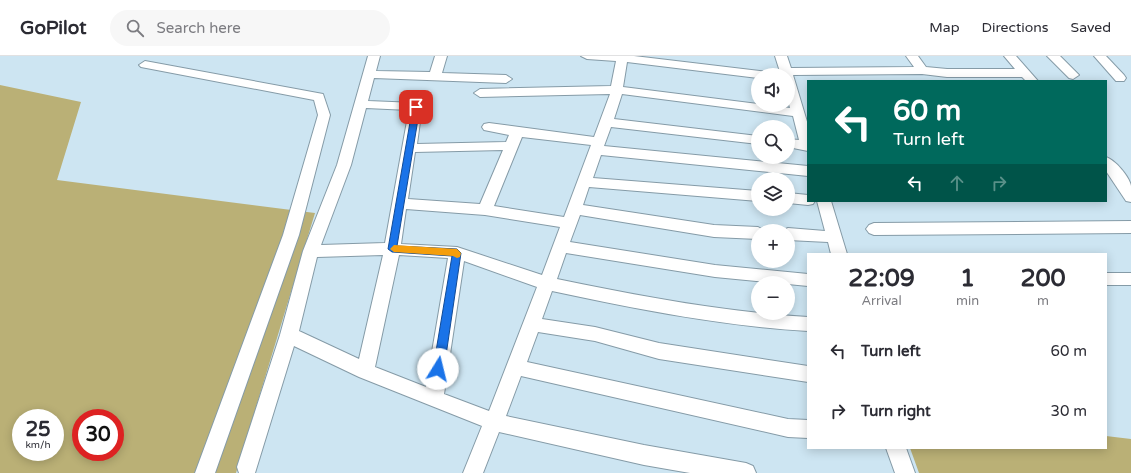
<!DOCTYPE html>
<meta charset="utf-8">
<style>
:root{--surface:#fff;--page:#f7f7f7;--text:#2b2b33;--muted:#7c7c81;--line:#e1e1e2}
body{margin:0;font-family:"Varela Round",sans-serif;background:var(--page);color:var(--text);height:100vh;display:flex;flex-direction:column;font-size:15px;white-space:nowrap}
*{box-sizing:border-box;margin:0}
p{font-size:13px;color:var(--muted)}
.icon{flex:none;width:22px;height:22px;fill:none;stroke:currentColor;stroke-width:2;stroke-linecap:round;stroke-linejoin:round}
.map{position:relative;flex:1;overflow:hidden}
.drawer{position:absolute;left:807px;top:197px;width:300px;height:196px;display:flex;flex-direction:column;background:var(--surface);border-radius:0px;box-shadow:0 2px 10px #0003}
.drawer>*{flex:none}
.guide{position:absolute;left:807px;top:24px;width:300px;height:122px;border-radius:0px;box-shadow:0 2px 10px #0003;background:#00695c;color:#fff;overflow:hidden}
.fabs{position:absolute;left:751px;top:12px;display:grid;gap:8px}
.fabs a{display:grid;place-items:center;width:44px;height:44px;border-radius:50%;background:var(--surface);box-shadow:0 2px 10px #0003;font-size:20px}
.speed{position:absolute;left:12px;top:353px;display:flex;gap:8px;font-size:20px;font-weight:700;text-align:center}
.speed>*{display:grid;place-content:center;width:52px;height:52px;border-radius:50%;background:var(--surface);box-shadow:0 2px 10px #0003;line-height:1}
.speed small{font-size:10px;font-weight:400}
.speed .limit{border:6px solid #d22;background:#fff;color:#111}
.pin{position:absolute;display:grid;place-items:center;width:34px;height:34px;color:#fff;margin:-17px;border-radius:8px;box-shadow:0 2px 6px #0006}
.me{position:absolute;width:44px;margin:-22px;rotate:9deg;stroke-linejoin:round;filter:drop-shadow(0 0 3px #0008)}
.turn{display:flex;align-items:center;gap:14px;height:84px;padding:0 20px;font-size:18px}
.turn .icon{width:52px;height:52px;stroke-width:2.5}
.turn b{display:block;font-size:28px;line-height:34px}
.lanes{display:flex;align-items:center;height:38px;padding:0 20px;background:#0003;justify-content:center;gap:20px;direction:ltr}
.lanes .off{opacity:.35}
.eta{display:flex;justify-content:space-evenly;align-items:center;height:68px;text-align:center}
.eta b{font-size:24px;font-weight:700;line-height:28px}
ul{padding:0;list-style:none}
li{display:flex;align-items:center;gap:12px;height:60px;padding:0 20px}
li div{flex:1}
li b{display:block;font-size:15px}
li em{font-style:normal}
header{display:flex;align-items:center;gap:24px;box-sizing:border-box;height:56px;padding:0 20px;background:var(--surface);border-bottom:1px solid var(--line)}
header strong{font-size:19px}
nav{display:flex;gap:22px;margin-inline-start:auto;font-size:14px}
.search{width:280px;height:36px;background:var(--page);display:flex;align-items:center;gap:10px;box-sizing:border-box;padding:0 14px;border-radius:22px;color:var(--muted);font-size:15px}
.map>svg:first-child{display:block}
.green{fill:#bab076;fill-rule:evenodd}
.lines{fill:none;stroke-linecap:round;stroke-linejoin:round}
.minor-casing{stroke:#859ba7;stroke-width:2}
.minor{fill:#fff;fill-rule:evenodd}
.route{fill:#1a73e8;stroke:#114b97}
.slow{fill:#f59e0b}
</style>
<header>
<strong>GoPilot</strong>
<div class="search"><svg class="icon" aria-label="search" viewBox="0 0 24 24"><circle cx="10" cy="10" r="6"/><path d="M15 15l6 6"/></svg>Search here</div>
<nav><a>Map</a><a>Directions</a><a>Saved</a></nav>
</header>
<div class="map">
<svg width="1131" height="417" viewBox="0 0 1131 417">
<rect width="100%" height="100%" fill="#cde5f2"/>
<!-- green -->
<g class="green">
<path d="M0,29l81,17 -24,78 258,33 -79,260h-236zM21,362h34v34h-34zM81,362h34v34h-34z"/>
<path d="M1106,380l25,3v34h-212l-9,-25h196z"/>
</g>
<g class="lines">
<defs>
<g id="minor">
<path d="M368,0h12l-4,15 54,1 5,-16h12l-5,17 64,2 6,4 -6,4 -132,-5 -6,23 48,2 6,4 -5,37 89,-2 3,-7 -25,-5 -2,-3 2,-3 5,-1 105,14 16,-43 -130,3 -6,-4 6,-4 131,-3 5,-25 -29,-2 -6,-3h53l135,16 2,3h-13v3l-131,-16 -4,25 167,21 -2,-8v-25h-7l-6,-19h12l4,12 123,-1 -8,-11h12l8,11 21,2h68l-11,-13h12l22,25h-12l-4,-4h-75l-25,-3 -129,1 15,50v26l-20,-4v-8l11,1 -6,-24 -171,-22 -8,25 144,17v8l-147,-17 -7,19 204,20v10l-207,-21 -8,23 165,13v10l-169,-14 -6,18 131,20 44,2 7,4h-7v8l-44,-2 -134,-22 -10,27 145,23 93,9v12l-93,-9 -149,-24 -9,26c82,17 167,33 251,38v14c-86,-5 -172,-22 -256,-40l-10,28 53,8 64,16 149,23v16l-149,-23 -64,-18 -57,-9 -11,30 261,57 20,1v18l-20,-1 -267,-61 -15,40 138,29 102,18 7,3 3,7h-66l-46,-8 -145,-33 -16,41h-20l19,-47 -123,-49 -65,-31 -39,127h-16l-2,-6 43,-132 23,-84 34,-86zM366,52l43,2 -24,133 -64,2 30,-80zM522,81l69,8 -27,72 -70,-11zM503,94l-23,54 -72,-5 7,-47zM406,153l79,6 75,12 -18,48 -85,-28 -56,-3zM383,199l-24,104 -60,-28 18,-74zM399,199l49,3 -22,129 -51,-20zM464,205l73,26 -48,124 -45,-17z"/>
<path d="M1047,0h13l19,19 -6,4 -4,-1z"/>
<path d="M1094,0h12l18,19 2,3 -2,3h-8z"/>
<path d="M145,5l178,33 7,21 -31,120 -84,238h-20l88,-238 35,-120 -4,-15 -173,-33 -2,-2z"/>
<path d="M1106,101c9,3 23,19 25,29 0,5 0,11 0,16l-5,-1 -20,-30z"/>
<path d="M788,137l20,2v6h7l-2,3 -5,1 -20,-2z"/>
<path d="M817,145h14l16,53h-16l-3,-12 -40,-2v-9h-6l6,-3 37,3z"/>
<path d="M1131,165v12l-257,2 -5,-2 -3,-4 3,-4 5,-2z"/>
<rect x="1106" y="217" width="25" height="12"/>
<path d="M886,392h20l9,25h-20z"/>
</g>
</defs>
<!-- minor casing -->
<use href="#minor" class="minor-casing"/>
<!-- minor -->
<use href="#minor" class="minor"/>
</g>
<!-- route -->
<path class="route" d="M413,49l7,2 -23,139 60,3 4,4 -17,116 -2,3h-7l-2,-3 19,-113 -60,-4 -4,-3z"/>
<!-- slow -->
<path class="slow" d="M394,189l63,4 4,4 -1,4 -3,1 -4,-2 -59,-4 -4,-3z"/>
</svg>
<div class="fabs">
<a><svg class="icon" aria-label="sound" viewBox="0 0 24 24"><path d="M4 9h4l5-4v14l-5-4H4zM17 9q2 3 0 6"/></svg></a>
<a><svg class="icon" aria-label="search" viewBox="0 0 24 24"><circle cx="10" cy="10" r="6"/><path d="M15 15l6 6"/></svg></a>
<a><svg class="icon" aria-label="layers" viewBox="0 0 24 24"><path d="M12 4l9 5-9 5-9-5zM3 14l9 5 9-5"/></svg></a>
<a>+</a>
<a>−</a>
</div>
<div class="speed"><div>25<small>km/h</small></div><div class="limit">30</div></div>
<div class="pin" style="left:416px;top:51px;background:#d93025"><svg class="icon" aria-label="arrive" viewBox="0 0 24 24"><path d="M6 21V4h12l-3 4 3 4H6"/></svg></div>
<svg class="me" style="left:438px;top:313px" viewBox="-20 -20 40 40"><circle r="19" fill="#fff"/><path d="M0-13L10 11 0 6-10 11z" fill="#1a73e8"/></svg>
<div class="guide">
<div class="turn"><svg class="icon" aria-label="left" viewBox="0 0 24 24"><path d="M17 20v-9H6M10 6l-5 5 5 5"/></svg><div><b>60 m</b>Turn left</div></div>
<div class="lanes"><svg class="icon" aria-label="left" viewBox="0 0 24 24"><path d="M17 20v-9H6M10 6l-5 5 5 5"/></svg><svg class="icon off" aria-label="ahead" viewBox="0 0 24 24"><path d="M12 20V5M6 11l6-6 6 6"/></svg><svg class="icon off" aria-label="right" viewBox="0 0 24 24"><path d="M7 20v-9h11M14 6l5 5-5 5"/></svg></div>
</div>
<section class="drawer">
<div class="eta">
<div><b>22:09</b><p>Arrival</p></div>
<div><b>1</b><p>min</p></div>
<div><b>200</b><p>m</p></div>
</div>
<ul>
<li><svg class="icon" aria-label="left" viewBox="0 0 24 24"><path d="M17 20v-9H6M10 6l-5 5 5 5"/></svg><div><b>Turn left</b></div><em>60 m</em></li>
<li><svg class="icon" aria-label="right" viewBox="0 0 24 24"><path d="M7 20v-9h11M14 6l5 5-5 5"/></svg><div><b>Turn right</b></div><em>30 m</em></li>
</ul>
</section>
</div>
